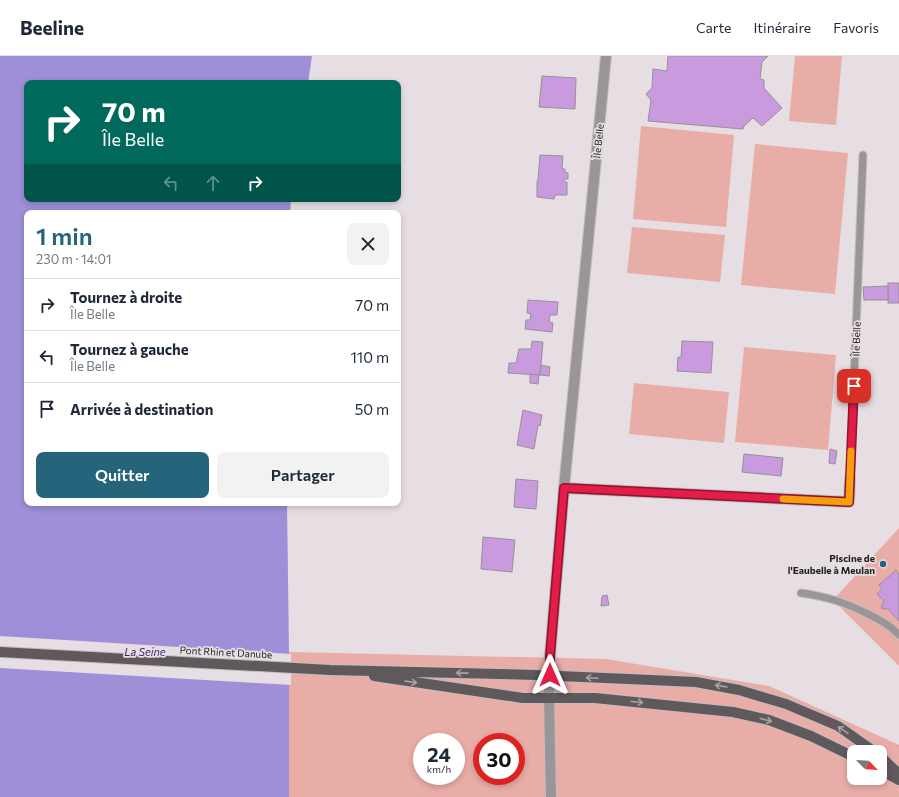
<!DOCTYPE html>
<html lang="fr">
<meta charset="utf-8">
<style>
:root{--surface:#fff;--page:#f2f2f3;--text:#1f2937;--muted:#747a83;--line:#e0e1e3;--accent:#25647a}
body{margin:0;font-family:Commissioner,sans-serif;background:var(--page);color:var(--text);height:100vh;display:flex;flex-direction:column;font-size:15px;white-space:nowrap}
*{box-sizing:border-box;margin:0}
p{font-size:13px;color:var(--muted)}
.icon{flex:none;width:22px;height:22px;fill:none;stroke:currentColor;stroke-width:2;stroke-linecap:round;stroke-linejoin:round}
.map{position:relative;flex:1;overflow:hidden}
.details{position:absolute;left:24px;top:154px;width:377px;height:296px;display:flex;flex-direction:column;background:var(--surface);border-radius:8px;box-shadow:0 2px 6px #0003}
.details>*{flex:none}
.top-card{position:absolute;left:24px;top:24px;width:377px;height:122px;border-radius:8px;box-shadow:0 2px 6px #0003;background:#00695c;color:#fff;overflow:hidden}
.needle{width:26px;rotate:114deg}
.tools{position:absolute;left:847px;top:689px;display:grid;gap:8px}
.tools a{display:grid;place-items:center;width:40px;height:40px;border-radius:8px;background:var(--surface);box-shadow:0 2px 6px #0003;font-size:20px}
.speed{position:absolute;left:413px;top:677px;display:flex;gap:8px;font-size:20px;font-weight:700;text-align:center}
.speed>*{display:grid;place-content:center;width:52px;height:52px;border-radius:50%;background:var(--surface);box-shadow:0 2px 6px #0003;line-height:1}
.speed small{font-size:10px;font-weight:400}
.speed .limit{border:6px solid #d22;background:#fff;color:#111}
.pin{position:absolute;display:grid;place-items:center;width:34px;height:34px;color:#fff;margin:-17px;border-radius:8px;box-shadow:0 2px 6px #0006}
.me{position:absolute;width:44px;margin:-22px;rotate:0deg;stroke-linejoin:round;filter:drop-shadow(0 0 3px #0008)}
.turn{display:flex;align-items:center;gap:14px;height:84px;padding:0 12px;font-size:18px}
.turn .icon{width:52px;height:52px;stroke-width:2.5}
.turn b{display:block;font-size:28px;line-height:34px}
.lanes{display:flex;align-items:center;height:38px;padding:0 12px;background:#0003;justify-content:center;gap:20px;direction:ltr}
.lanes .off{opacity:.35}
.round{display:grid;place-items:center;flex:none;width:42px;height:42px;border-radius:8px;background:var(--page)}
.overview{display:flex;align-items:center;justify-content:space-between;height:68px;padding:0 12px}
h1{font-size:24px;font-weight:600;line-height:30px;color:var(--accent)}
.primary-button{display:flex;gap:8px;margin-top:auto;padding:8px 12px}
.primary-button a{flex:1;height:46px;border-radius:8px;background:var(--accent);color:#fff;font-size:16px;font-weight:600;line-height:46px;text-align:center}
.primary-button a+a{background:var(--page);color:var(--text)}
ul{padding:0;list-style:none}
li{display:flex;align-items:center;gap:12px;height:52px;padding:0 12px;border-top:1px solid var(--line)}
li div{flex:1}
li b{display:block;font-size:15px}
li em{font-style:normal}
header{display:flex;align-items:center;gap:24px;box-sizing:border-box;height:56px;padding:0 20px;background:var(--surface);border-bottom:1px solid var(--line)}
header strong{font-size:19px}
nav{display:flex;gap:22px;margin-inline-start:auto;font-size:14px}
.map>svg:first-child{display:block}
.green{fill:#e9ada7;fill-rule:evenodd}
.water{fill:#9e8fd8}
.pier{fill:#e6dee3}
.building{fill:#c99add;stroke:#959197}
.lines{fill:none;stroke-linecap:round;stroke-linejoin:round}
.service-casing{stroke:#c3bcc0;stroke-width:9}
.minor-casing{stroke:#c3bcc0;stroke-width:12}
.tertiary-casing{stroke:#c3bcc0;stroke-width:12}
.primary-casing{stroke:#c3bcc0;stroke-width:12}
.service{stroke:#9a9697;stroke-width:7}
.minor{stroke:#9a9697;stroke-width:10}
.tertiary{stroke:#9a9697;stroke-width:10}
.primary{stroke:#60595b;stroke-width:10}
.oneway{stroke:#aaa2a6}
.route-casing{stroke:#92132f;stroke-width:10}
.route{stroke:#e11d48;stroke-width:7}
.slow{stroke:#f59e0b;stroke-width:7}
.poi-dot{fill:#25647a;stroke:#e6dee3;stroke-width:1.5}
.labels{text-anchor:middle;stroke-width:3.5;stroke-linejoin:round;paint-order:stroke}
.street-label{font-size:10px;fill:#211f20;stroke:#e6dee3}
.poi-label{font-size:10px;font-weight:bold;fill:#211f20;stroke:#e6dee3;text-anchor:end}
.water-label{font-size:11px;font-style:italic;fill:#3f2479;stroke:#e6dee3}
</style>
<header>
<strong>Beeline</strong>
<nav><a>Carte</a><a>Itinéraire</a><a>Favoris</a></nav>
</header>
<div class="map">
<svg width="899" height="741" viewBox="0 0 899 741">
<rect width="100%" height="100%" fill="#e6dee3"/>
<!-- green -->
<g class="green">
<path d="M795,0h47l-6,69 -47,-4z"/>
<path d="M641,70l93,9 -8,92 -93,-8z"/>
<path d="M755,88l93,9 -13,141 -94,-9z"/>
<path d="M632,171l93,8 -5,47 -93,-9z"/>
<path d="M744,291l92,8 -8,95 -93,-8z"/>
<path d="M634,327l95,9 -5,51 -95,-9z"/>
<path d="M899,472v138l-66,-66z"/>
<path d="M289,596l317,7 163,27 130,59v52h-610zM422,686h34v34h-34zM482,686h34v34h-34zM854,696h26v26h-26z"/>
</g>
<!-- water -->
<path class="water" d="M0,0h312l-4,27h-281v116h264l-1,14h-263v290h260l2,149v145h-289z"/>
<!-- pier -->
<path class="pier" d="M0,580l291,18v31l-291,-17z"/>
<!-- building -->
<g class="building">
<path d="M668,0h100l-6,6 -2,17 4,1v8l18,20 -20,18 -9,-8 -9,8 -1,3 -95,-8 3,-21 -5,-6 6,-6 1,-19 14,2z"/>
<path d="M542,20l34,2 -1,31 -36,-2z"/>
<path d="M540,99l23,1 -1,13h3v3l3,1v6h-4v3h3v13h-12l-1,4 -17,-2v-16l1,-1z"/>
<rect x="888" y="227" width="11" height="20"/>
<path d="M888,230v14h-24l-1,-13z"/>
<path d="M528,244l30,2 -1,13h-7l-1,7 4,1 -1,9 -27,-3 1,-9h4l1,-6 -4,-1z"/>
<path d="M532,285l11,1 -3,33 -32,-2 1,-10h7l3,-14h12z"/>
<path d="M682,285l31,1 -2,31 -34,-2 1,-14h3z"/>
<path d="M541,309l9,2 -1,9 -9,-1z"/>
<path d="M530,318l9,1 -1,9 -8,-1z"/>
<path d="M523,354l19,5 -2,11 -2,-1 -4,24 -17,-4z"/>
<path d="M830,393l7,2 -2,13 -6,-1z"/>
<path d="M744,398l39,4 -2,18 -39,-4z"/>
<path d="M516,423l22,2 -2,28 -22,-2z"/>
<path d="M483,481l32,3 -3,32 -31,-3z"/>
<path d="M896,514l3,4v47l-11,-12h-2l-5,-1 3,-7 -7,-7 5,-5 -3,-4z"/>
<path d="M607,539l2,10 -8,1 1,-10z"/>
</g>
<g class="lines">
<defs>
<g id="service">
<path d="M850,422l13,-323"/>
<path d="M801,537c27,4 43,9 67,21 12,6 22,11 31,21"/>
</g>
<g id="minor">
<path d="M564,432l285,14 1,-24"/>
<path d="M550,619v-19l14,-168 42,-432"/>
</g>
<path id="tertiary" d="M550,619l-1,23 2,99"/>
<g id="primary">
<path d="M0,596l330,18 207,5 159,7 43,8 47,14 52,22 37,26"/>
<path d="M374,620l149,22h72l138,14 36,8 42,16 43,21"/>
<path d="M880,700l19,18"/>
<path d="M880,714l19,10"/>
</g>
</defs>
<!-- service casing -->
<use href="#service" class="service-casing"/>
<!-- minor casing -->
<use href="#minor" class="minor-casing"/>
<!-- tertiary casing -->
<use href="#tertiary" class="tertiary-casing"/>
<!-- primary casing -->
<use href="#primary" class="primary-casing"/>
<!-- service -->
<use href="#service" class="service"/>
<!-- minor -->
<use href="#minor" class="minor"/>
<!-- tertiary -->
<use href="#tertiary" class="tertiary"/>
<!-- primary -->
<use href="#primary" class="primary"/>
</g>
<!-- one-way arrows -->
<defs><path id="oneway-shaft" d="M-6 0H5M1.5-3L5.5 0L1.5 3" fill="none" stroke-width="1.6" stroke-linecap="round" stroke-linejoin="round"/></defs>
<g class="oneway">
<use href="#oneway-shaft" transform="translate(462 617) rotate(-179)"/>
<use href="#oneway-shaft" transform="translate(592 622) rotate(-177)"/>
<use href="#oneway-shaft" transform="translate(411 626) rotate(8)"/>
<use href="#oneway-shaft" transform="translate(721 630) rotate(-170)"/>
<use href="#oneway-shaft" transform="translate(637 646) rotate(5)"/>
<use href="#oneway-shaft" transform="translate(766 664) rotate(15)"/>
<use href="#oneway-shaft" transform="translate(843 674) rotate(-146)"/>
</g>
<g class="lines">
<defs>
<path id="route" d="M550,619v-19l14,-168 285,14 5,-116"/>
</defs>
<!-- route casing -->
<use href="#route" class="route-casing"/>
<!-- route -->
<use href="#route" class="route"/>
<!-- slow -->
<path class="slow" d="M783,443l66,3 2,-51"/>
</g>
<!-- markers -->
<circle class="poi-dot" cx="883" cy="508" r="4"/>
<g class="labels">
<!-- street labels -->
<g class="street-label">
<text transform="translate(598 85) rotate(-84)" y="4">Île Belle</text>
<text transform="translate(856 283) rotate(-88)" y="4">Île Belle</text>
<text transform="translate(226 596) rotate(3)" y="4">Pont Rhin et Danube</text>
</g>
<!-- poi labels -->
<g class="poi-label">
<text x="875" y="506">Piscine de<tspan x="875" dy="12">l'Eaubelle à Meulan</tspan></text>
</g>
<!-- water labels -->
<g class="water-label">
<text x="145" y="600">La Seine</text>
</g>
</g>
</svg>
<div class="tools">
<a><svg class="needle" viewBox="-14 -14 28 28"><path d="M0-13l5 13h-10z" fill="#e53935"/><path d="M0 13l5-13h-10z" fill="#747a83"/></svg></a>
</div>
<div class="speed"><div>24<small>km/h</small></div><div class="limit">30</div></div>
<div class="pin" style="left:854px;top:330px;background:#d93025"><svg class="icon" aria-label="arrive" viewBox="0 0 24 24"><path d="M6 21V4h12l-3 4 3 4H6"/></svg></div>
<svg class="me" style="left:550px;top:619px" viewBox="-20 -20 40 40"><path d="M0-17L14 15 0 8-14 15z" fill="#e11d48" stroke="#fff" stroke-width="4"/></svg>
<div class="top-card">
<div class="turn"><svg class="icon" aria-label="right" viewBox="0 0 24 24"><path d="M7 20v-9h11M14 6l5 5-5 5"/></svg><div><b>70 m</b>Île Belle</div></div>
<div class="lanes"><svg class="icon off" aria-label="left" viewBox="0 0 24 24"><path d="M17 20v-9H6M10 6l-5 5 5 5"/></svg><svg class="icon off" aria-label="ahead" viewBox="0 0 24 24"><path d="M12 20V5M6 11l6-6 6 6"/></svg><svg class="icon" aria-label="right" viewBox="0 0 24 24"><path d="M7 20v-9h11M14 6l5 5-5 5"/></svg></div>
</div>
<section class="details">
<div class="overview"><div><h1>1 min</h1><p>230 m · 14:01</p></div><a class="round"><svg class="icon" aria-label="close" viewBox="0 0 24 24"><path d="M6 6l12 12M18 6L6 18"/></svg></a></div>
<ul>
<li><svg class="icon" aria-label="right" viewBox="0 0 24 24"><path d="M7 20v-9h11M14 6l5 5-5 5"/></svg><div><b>Tournez à droite</b><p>Île Belle</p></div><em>70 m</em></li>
<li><svg class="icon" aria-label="left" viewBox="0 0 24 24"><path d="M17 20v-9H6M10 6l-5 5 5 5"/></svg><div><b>Tournez à gauche</b><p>Île Belle</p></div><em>110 m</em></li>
<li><svg class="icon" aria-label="arrive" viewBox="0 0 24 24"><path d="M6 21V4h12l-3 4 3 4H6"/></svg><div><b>Arrivée à destination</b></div><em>50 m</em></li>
</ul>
<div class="primary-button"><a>Quitter</a><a>Partager</a></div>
</section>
</div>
